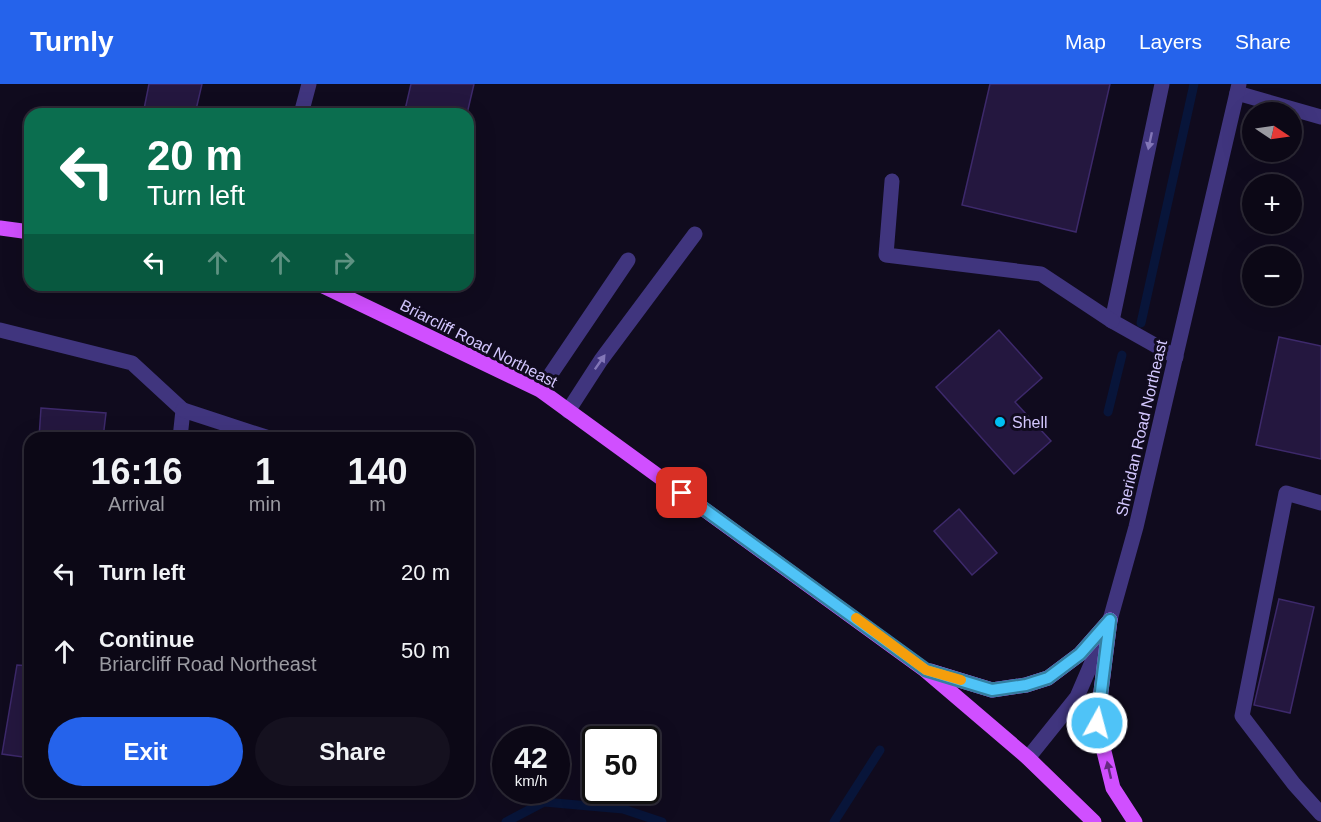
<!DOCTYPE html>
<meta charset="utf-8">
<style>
:root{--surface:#0c0816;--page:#15111f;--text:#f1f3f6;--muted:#9a9aa1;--line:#2c2935;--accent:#2563eb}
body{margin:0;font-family:Arial,sans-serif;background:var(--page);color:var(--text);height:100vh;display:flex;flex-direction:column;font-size:22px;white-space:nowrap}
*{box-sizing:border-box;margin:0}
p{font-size:20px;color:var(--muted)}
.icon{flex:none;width:33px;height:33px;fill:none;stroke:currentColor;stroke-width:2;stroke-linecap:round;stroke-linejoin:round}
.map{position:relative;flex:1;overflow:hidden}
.drawer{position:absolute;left:24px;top:348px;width:450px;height:366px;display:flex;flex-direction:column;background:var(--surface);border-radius:18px;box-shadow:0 6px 24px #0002,0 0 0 2px var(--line)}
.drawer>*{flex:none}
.hud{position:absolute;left:24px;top:24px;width:450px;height:183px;border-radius:18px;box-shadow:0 6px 24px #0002,0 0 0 2px var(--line);background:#0b6e4f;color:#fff;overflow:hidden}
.needle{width:39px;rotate:103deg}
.fabs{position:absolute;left:1242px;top:18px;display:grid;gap:12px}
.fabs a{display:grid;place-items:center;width:60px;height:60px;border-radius:50%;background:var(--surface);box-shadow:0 6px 24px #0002,0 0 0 2px var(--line);font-size:30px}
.speed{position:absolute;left:492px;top:642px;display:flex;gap:12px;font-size:30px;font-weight:700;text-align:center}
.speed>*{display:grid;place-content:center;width:78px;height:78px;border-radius:50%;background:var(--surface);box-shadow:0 6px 24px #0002,0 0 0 2px var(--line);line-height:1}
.speed small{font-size:15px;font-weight:400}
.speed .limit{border:3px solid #111;border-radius:9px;background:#fff;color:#111}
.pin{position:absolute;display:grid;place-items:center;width:51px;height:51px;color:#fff;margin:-26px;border-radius:12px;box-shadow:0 3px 9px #0006}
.me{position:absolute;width:66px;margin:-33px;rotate:7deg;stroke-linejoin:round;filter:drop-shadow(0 0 4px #0008)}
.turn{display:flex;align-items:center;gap:21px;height:126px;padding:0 24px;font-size:27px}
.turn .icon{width:78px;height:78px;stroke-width:2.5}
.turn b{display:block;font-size:42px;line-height:51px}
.lanes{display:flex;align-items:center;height:57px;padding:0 24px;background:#0003;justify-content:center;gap:30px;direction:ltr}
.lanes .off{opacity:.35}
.eta{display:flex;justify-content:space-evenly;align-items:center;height:102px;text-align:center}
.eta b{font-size:36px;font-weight:600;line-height:42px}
.primary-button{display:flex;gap:12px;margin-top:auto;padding:12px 24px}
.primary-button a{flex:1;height:69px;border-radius:36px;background:var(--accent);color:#fff;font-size:24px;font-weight:600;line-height:69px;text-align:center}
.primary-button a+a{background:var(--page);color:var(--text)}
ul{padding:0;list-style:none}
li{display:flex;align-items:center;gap:18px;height:78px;padding:0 24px}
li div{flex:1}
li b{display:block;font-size:22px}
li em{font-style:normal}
header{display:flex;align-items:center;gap:36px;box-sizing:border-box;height:84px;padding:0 30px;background:var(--accent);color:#fff}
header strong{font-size:28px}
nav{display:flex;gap:33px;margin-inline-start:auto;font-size:21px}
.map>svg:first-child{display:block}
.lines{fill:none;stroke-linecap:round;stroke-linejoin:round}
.stream{stroke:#08153a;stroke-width:9}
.building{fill:#24173f;stroke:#3d296b;stroke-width:1.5}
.minor{stroke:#40357e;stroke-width:15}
.major{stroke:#d04fff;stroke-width:15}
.oneway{fill:#8377b8}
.oneway2{fill:#662a83}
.route-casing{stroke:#337fa1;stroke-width:15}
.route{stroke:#4fc3f7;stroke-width:10}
.slow{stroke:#f59e0b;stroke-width:10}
.poi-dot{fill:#00c0f3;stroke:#100b1e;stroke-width:2}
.labels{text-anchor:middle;stroke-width:6;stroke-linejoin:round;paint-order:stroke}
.street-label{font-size:16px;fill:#d4c8ff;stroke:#100b1e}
.poi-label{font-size:16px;fill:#d4c8ff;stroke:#100b1e;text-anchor:start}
</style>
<header>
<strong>Turnly</strong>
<nav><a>Map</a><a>Layers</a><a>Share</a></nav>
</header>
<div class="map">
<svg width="1321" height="738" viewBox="0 0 1321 738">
<rect width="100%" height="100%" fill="#100b1e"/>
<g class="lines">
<!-- stream -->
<g class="stream">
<path d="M1141,239l53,-239"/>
<path d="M1108,328l14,-57"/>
<path d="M506,738l38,-20 79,7 39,13"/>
<path d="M834,738l46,-72"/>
</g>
</g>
<!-- building -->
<g class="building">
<path d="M149,0h53l-7,30h-52z"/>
<path d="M411,0h63l-7,30h-63z"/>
<path d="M990,0h120l-34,148 -114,-27z"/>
<path d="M999,246l43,48 -27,24 36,39 -37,33 -78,-87z"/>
<path d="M1279,253l42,9v113l-65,-14z"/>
<path d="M41,324l65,5 -3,25h-64z"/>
<path d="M959,425l38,44 -25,22 -38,-44z"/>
<path d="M1279,515l35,8 -24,106 -36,-8z"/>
<path d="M17,581l13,1v92l-28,-4z"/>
</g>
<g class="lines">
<!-- minor -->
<g class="minor">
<path d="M1162,0l-50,237 64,36"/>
<path d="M1237,9l84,24"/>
<path d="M301,30l8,-30"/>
<path d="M892,97l-6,74 155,19 71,47"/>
<path d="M0,246l132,33 51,47 -3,28"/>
<path d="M540,306l88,-130"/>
<path d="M183,326l86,28"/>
<path d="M568,327l33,-51 94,-126"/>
<path d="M1321,419l-35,-10 -44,223 52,68 27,30"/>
<path d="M1028,674l49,-61 33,-77 26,-93 103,-443"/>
</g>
<!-- major -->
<g class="major">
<path d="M0,144l30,4"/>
<path d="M321,201l219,105 385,280 103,88 66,64"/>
<path d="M1110,536l-13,103 16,65 22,34"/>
<path d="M930,587l62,19 34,-5 22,-7 32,-24 30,-34"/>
</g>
</g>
<!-- one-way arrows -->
<defs><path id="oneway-solid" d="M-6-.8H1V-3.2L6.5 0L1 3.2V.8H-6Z" transform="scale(1.5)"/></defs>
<g class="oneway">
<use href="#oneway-solid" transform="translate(1150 57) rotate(102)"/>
<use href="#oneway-solid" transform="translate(600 278) rotate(-55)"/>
</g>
<use class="oneway2" href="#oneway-solid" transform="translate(1109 686) rotate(-103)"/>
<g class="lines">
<defs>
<path id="route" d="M682,409l244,177 66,20 34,-5 22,-7 32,-24 30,-34 -13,103"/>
</defs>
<!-- route casing -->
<use href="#route" class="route-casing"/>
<!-- route -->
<use href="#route" class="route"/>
<!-- slow -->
<path class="slow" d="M856,534l70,52 35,10"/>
</g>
<!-- markers -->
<circle class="poi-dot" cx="1000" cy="338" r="6"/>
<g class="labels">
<!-- street labels -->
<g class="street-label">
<text transform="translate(479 259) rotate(27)" y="6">Briarcliff Road Northeast</text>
<text transform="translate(1141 344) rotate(-77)" y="6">Sheridan Road Northeast</text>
</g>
<!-- poi labels -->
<g class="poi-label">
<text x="1012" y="344">Shell</text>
</g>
</g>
</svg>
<div class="fabs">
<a><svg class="needle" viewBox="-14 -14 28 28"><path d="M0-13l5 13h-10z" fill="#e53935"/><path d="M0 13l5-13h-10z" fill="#9a9aa1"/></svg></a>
<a>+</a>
<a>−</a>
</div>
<div class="speed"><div>42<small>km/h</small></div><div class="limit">50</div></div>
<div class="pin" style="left:682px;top:409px;background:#d93025"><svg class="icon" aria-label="arrive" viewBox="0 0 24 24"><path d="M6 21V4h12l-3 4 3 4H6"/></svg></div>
<svg class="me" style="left:1097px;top:639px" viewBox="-20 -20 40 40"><circle r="17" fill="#4fc3f7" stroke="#fff" stroke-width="3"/><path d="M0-11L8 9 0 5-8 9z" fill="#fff"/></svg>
<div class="hud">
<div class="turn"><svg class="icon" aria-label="left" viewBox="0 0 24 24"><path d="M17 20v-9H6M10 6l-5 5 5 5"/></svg><div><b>20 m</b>Turn left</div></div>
<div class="lanes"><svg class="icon" aria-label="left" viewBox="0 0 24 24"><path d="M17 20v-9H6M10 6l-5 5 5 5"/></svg><svg class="icon off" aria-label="ahead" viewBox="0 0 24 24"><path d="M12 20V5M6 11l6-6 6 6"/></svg><svg class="icon off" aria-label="ahead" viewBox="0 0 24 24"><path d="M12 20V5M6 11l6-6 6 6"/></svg><svg class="icon off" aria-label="right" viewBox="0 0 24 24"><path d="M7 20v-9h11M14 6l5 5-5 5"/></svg></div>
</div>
<section class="drawer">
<div class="eta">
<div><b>16:16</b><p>Arrival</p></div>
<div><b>1</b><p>min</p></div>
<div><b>140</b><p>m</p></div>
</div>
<ul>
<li><svg class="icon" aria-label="left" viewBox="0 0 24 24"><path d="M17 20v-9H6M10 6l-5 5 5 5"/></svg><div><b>Turn left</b></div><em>20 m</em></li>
<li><svg class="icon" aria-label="ahead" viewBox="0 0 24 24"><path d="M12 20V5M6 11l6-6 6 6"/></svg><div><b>Continue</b><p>Briarcliff Road Northeast</p></div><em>50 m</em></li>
</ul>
<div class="primary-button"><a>Exit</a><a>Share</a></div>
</section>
</div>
